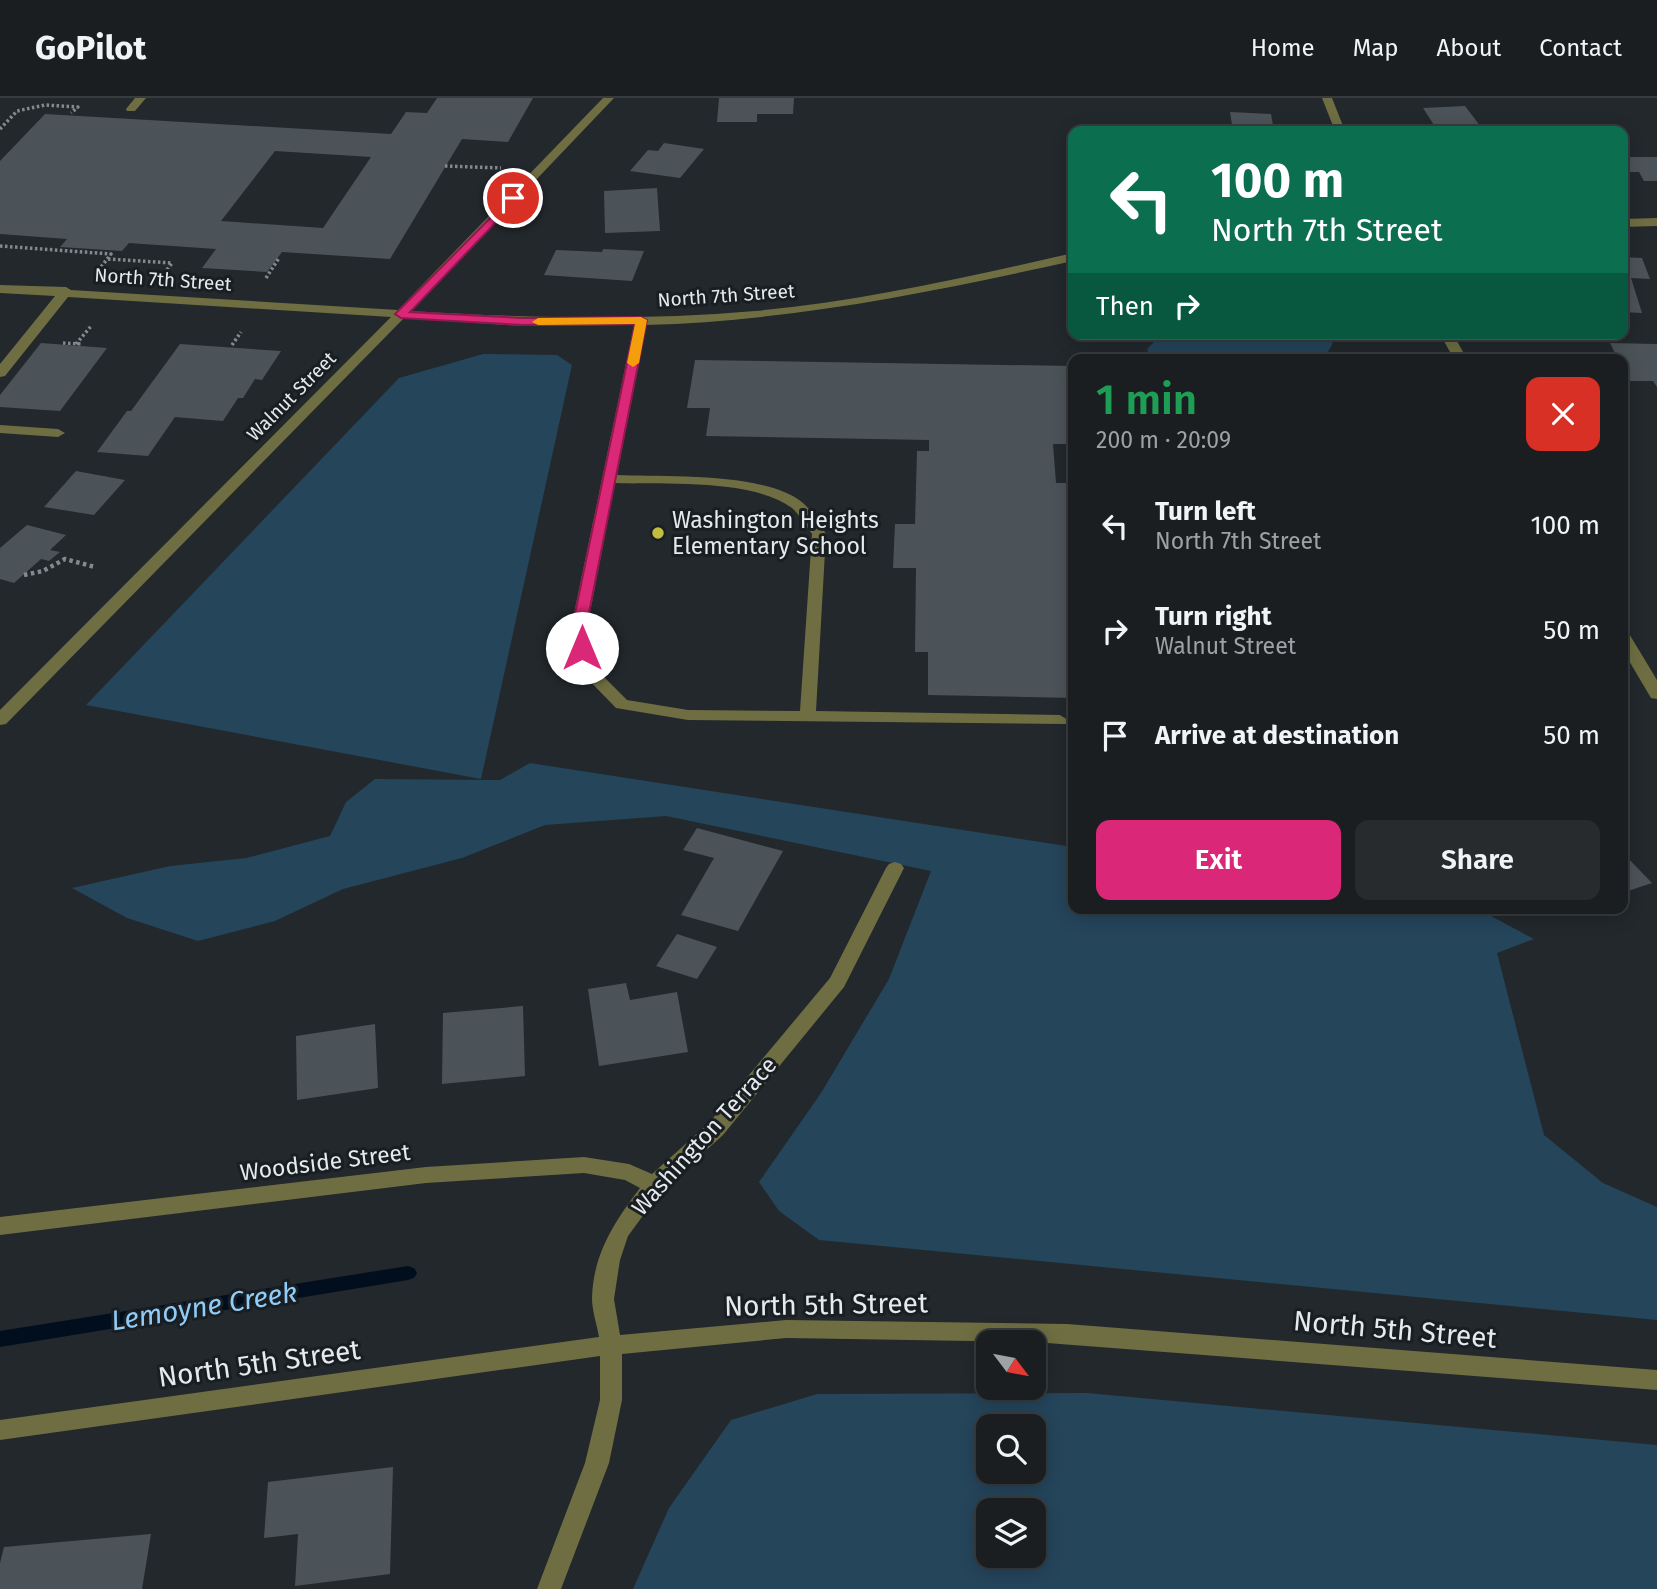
<!DOCTYPE html>
<meta charset="utf-8">
<style>
:root{--surface:#1a1e21;--page:#272b2e;--text:#f1f3f6;--muted:#9fa2a5;--line:#383c3f;--accent:#db2777}
body{margin:0;font-family:"Fira Sans",sans-serif;background:var(--page);color:var(--text);height:100vh;display:flex;flex-direction:column;font-size:26px;white-space:nowrap}
*{box-sizing:border-box;margin:0}
p{font-size:23px;color:var(--muted)}
.icon{flex:none;width:38px;height:38px;fill:none;stroke:currentColor;stroke-width:2;stroke-linecap:round;stroke-linejoin:round}
.map{position:relative;flex:1;overflow:hidden}
.details{position:absolute;left:1068px;top:256px;width:560px;height:560px;display:flex;flex-direction:column;background:var(--surface);border-radius:14px;box-shadow:0 4px 18px #0003,0 0 0 2px var(--line)}
.details>*{flex:none}
.banner{position:absolute;left:1068px;top:28px;width:560px;height:214px;border-radius:14px;box-shadow:0 4px 18px #0003,0 0 0 2px var(--line);background:#0b6e4f;color:#fff;overflow:hidden}
.needle{width:46px;rotate:122deg}
.fabs{position:absolute;left:976px;top:1232px;display:grid;gap:14px}
.fabs a{display:grid;place-items:center;width:70px;height:70px;border-radius:14px;background:var(--surface);box-shadow:0 4px 18px #0003,0 0 0 2px var(--line);font-size:35px}
.pin{position:absolute;display:grid;place-items:center;width:60px;height:60px;color:#fff;margin:-30px;border:4px solid #fff;border-radius:50%;box-shadow:0 2px 7px #0007}
.me{position:absolute;width:77px;margin:-38px;rotate:0deg;stroke-linejoin:round;filter:drop-shadow(0 0 5px #0008)}
.turn{display:flex;align-items:center;gap:24px;height:147px;padding:0 28px;font-size:32px}
.turn .icon{width:91px;height:91px;stroke-width:2.5}
.turn b{display:block;font-size:49px;line-height:60px}
.then{display:flex;align-items:center;height:66px;padding:0 28px;background:#0003;gap:14px;font-size:26px}
.round{display:grid;place-items:center;flex:none;width:74px;height:74px;border-radius:14px;background:var(--page)}
.headline{display:flex;align-items:center;justify-content:space-between;height:119px;padding:0 28px}
h1{font-size:42px;font-weight:600;line-height:52px;color:#1e9e55}
.primary-button{display:flex;gap:14px;margin-top:auto;padding:14px 28px}
.primary-button a{flex:1;height:80px;border-radius:14px;background:var(--accent);color:#fff;font-size:28px;font-weight:600;line-height:80px;text-align:center}
.primary-button a+a{background:var(--page);color:var(--text)}
ul{padding:0;list-style:none}
li{display:flex;align-items:center;gap:21px;height:105px;padding:0 28px}
li div{flex:1}
li b{display:block;font-size:26px}
li em{font-style:normal}
header{display:flex;align-items:center;gap:42px;box-sizing:border-box;height:98px;padding:0 35px;background:var(--surface);border-bottom:2px solid var(--line)}
header strong{font-size:33px}
nav{display:flex;gap:38px;margin-inline-start:auto;font-size:24px}
.map>svg:first-child{display:block}
.green{fill:#25455b;fill-rule:evenodd}
.lines{fill:none;stroke-linecap:round;stroke-linejoin:round}
.stream{fill:#000e1e;fill-rule:evenodd}
.building{fill:#4c5358;fill-rule:evenodd}
.path-far1{stroke:#84898d;stroke-width:3.5;stroke-dasharray:2.5 2.5;stroke-linecap:butt}
.path{stroke:#84898d;stroke-width:4.5;stroke-dasharray:3.5 3.5;stroke-linecap:butt}
.minor{fill:#6f6e42;fill-rule:evenodd}
.route{fill:#db2777;stroke:#8e194d;stroke-width:2}
.slow{fill:#f59e0b}
.poi-dot{fill:#c2bd3f;stroke:#191e23;stroke-width:2.5}
.labels{text-anchor:middle;stroke-width:6;stroke-linejoin:round;paint-order:stroke}
.far-street-label{font-size:19px;fill:#e6eaed;stroke:#191e23}
.poi-label{font-size:23px;fill:#e6eaed;stroke:#191e23;text-anchor:start}
.street-label{font-size:23px;fill:#e6eaed;stroke:#191e23}
.near-street-label{font-size:28px;fill:#e6eaed;stroke:#191e23}
.near-water-label{font-size:28px;font-style:italic;fill:#90ccf8;stroke:#191e23}
</style>
<header>
<strong>GoPilot</strong>
<nav><a>Home</a><a>Map</a><a>About</a><a>Contact</a></nav>
</header>
<div class="map">
<svg width="1657" height="1491" viewBox="0 0 1657 1491">
<rect width="100%" height="100%" fill="#22282c"/>
<!-- green -->
<g class="green">
<path d="M1162,236h158l13,9 -9,16h-173l-4,-10z"/>
<path d="M483,256l74,1 15,10 -91,414 -395,-74 313,-327z"/>
<path d="M530,665l543,84v61h403l58,31 -37,14 47,182 59,48 54,24v113l-838,-80 -40,-29 -20,-29 62,-89 68,-114 42,-108 -265,-55 -121,9 -83,33 -119,31 -68,32 -77,20 -71,-23 -55,-30 98,-22 76,-8 84,-22 16,-34 29,-23 125,1z"/>
<path d="M1087,1295l570,52v144h-1024l36,-81 62,-88 86,-26zM989,1328h45v46h-45zM989,1412h45v46h-45z"/>
</g>
<g class="lines">
<!-- stream -->
<path class="stream" d="M408,1168l6,2 3,5 -3,5 -6,2 -408,67v-16z"/>
</g>
<!-- building -->
<g class="building">
<path d="M437,0h96l-25,44 -46,-3 -72,120 -108,-7 -15,20 -65,-4 14,-19 -87,-6 -7,8 -62,-4 7,-8 -67,-5v-73l45,-47 346,20 15,-22 21,1zM275,53l96,6 -48,71 -102,-7z"/>
<path d="M719,0h75l-1,16h-36v8h-40z"/>
<path d="M1465,8l19,25h-55l-4,-6h9l-11,-17z"/>
<path d="M1230,14l41,2 3,17h-41z"/>
<path d="M664,45l40,6 -24,29 -50,-7 18,-21 10,1z"/>
<path d="M1622,59h35v24h-13l-5,-9h-17z"/>
<path d="M657,90l3,43 -55,2 -1,-42z"/>
<path d="M603,151l41,2 -12,30 -88,-6 12,-25 46,2z"/>
<path d="M1622,159l20,1 8,21 -19,-1 11,35 -20,-1z"/>
<path d="M41,245l66,5 -47,63 -60,-4v-12z"/>
<path d="M1610,245l47,1v43l-4,-6h-24l-7,-14v-8h-4z"/>
<path d="M180,246l101,7 -19,29 -7,-1 -12,19h-5l-15,23 -48,-4 -27,39 -51,-4 30,-41h4z"/>
<path d="M695,262l378,6v78h-20l3,39h17v215l-145,-3v-43h-13l1,-84h-23l2,-44h20l2,-73h12v-11l-223,-4 4,-28h-23z"/>
<path d="M76,373l49,9 -31,35 -50,-8z"/>
<path d="M27,427l39,10 -16,15 10,2 -11,9 -8,-2 -27,24 -14,-4v-31z"/>
<path d="M697,730l86,23 -45,80 -57,-16 33,-57 -31,-8z"/>
<path d="M1622,754l30,31 -30,10z"/>
<path d="M677,836l40,13 -20,32 -41,-13z"/>
<path d="M626,885l4,17 47,-8 11,60 -89,14 -11,-77z"/>
<path d="M523,908l2,70 -83,8 1,-71z"/>
<path d="M375,926l3,64 -81,12 -1,-64z"/>
<path d="M393,1369l-3,107 -95,12 3,-52 -34,4 4,-56z"/>
<path d="M151,1436l-9,55h-142v-26l4,-16z"/>
</g>
<g class="lines">
<!-- path-far1 -->
<g class="path-far1">
<path d="M0,31l17,-18 28,-6 33,2 -7,6"/>
<path d="M445,68l56,2"/>
<path d="M0,148l111,8 -10,13"/>
<path d="M108,161l64,4 -6,8"/>
<path d="M266,180l13,-20"/>
<path d="M63,245l20,1"/>
<path d="M76,246l16,-19"/>
<path d="M232,247l9,-13"/>
</g>
<!-- path -->
<path class="path" d="M24,477l19,-4 22,-12 30,8"/>
<!-- minor -->
<g class="minor">
<path d="M135,0h11l-11,13h-8l-1,-2z"/>
<path d="M603,0h11l-203,213c115,7 229,10 344,0 107,-10 213,-34 318,-58v8c-141,31 -281,60 -427,64l-29,150c47,2 151,-3 186,28 9,8 17,21 23,31l-10,177 244,4 8,5 -2,4 -378,-4 -72,-12 -39,-40 -6,-40 63,-303 -111,1 -119,-8 -398,406 -6,1v-15l391,-393 -323,-20 -63,79 -5,1v-13l55,-68 -55,-3v-8l66,2 5,3 327,20zM615,385c50,2 136,-5 177,25 7,6 14,18 20,26l-12,177 -112,-1 -61,-10 -34,-34 -6,-38z"/>
<path d="M1322,0h10l13,33h-10z"/>
<path d="M1657,120v8l-35,1v-8z"/>
<path d="M1440,236h13l14,25h-13z"/>
<path d="M0,327l58,4 7,4 -7,4 -58,-4z"/>
<path d="M1622,532l6,2 29,48v19l-6,-1 -29,-49z"/>
<path d="M895,764l6,2 3,4 -60,119 -121,148 -62,56 -33,45 -8,24 -6,39 6,36 166,-15 281,4 590,46v20l-623,-48 -248,-4 -164,16v46l-13,63 -48,126h-24l48,-126 15,-63v-44l-600,84v-20l599,-83c-2,-12 -7,-26 -7,-39 1,-44 23,-77 48,-110l-15,-8 -41,-7 -158,10 -426,52v-18l426,-50 158,-10 45,7 23,10 57,-51 121,-145 56,-110 3,-4z"/>
</g>
</g>
<!-- route -->
<path class="route" d="M513,97l4,1v4l-107,112 113,6 118,-1 6,3 -61,308 3,20 -7,4 -7,-4 -3,-20 63,-304 -112,1 -122,-7 -6,-4z"/>
<!-- slow -->
<path class="slow" d="M641,219l6,3 -8,43 -6,4 -6,-4 8,-39 -97,1 -6,-3 6,-4z"/>
<!-- markers -->
<circle class="poi-dot" cx="658" cy="435" r="7"/>
<g class="labels">
<!-- far-street labels -->
<g class="far-street-label">
<text transform="translate(163 181) rotate(4)" y="7">North 7th Street</text>
<text transform="translate(726 197) rotate(-4)" y="7">North 7th Street</text>
<text transform="translate(291 298) rotate(-45)" y="7">Walnut Street</text>
</g>
<!-- poi labels -->
<g class="poi-label">
<text x="672" y="430">Washington Heights<tspan x="672" dy="26">Elementary School</tspan></text>
</g>
<!-- street labels -->
<g class="street-label">
<text transform="translate(704 1038) rotate(-48)" y="8">Washington Terrace</text>
<text transform="translate(325 1064) rotate(-7)" y="8">Woodside Street</text>
</g>
<!-- near-street labels -->
<g class="near-street-label">
<text transform="translate(826 1206) rotate(-1)" y="10">North 5th Street</text>
<text transform="translate(1395 1231) rotate(5)" y="10">North 5th Street</text>
<text transform="translate(259 1265) rotate(-8)" y="10">North 5th Street</text>
</g>
<!-- near-water labels -->
<g class="near-water-label">
<text transform="translate(204 1208) rotate(-9)" y="10">Lemoyne Creek</text>
</g>
</g>
</svg>
<div class="fabs">
<a><svg class="needle" viewBox="-14 -14 28 28"><path d="M0-13l5 13h-10z" fill="#e53935"/><path d="M0 13l5-13h-10z" fill="#9fa2a5"/></svg></a>
<a><svg class="icon" aria-label="search" viewBox="0 0 24 24"><circle cx="10" cy="10" r="6"/><path d="M15 15l6 6"/></svg></a>
<a><svg class="icon" aria-label="layers" viewBox="0 0 24 24"><path d="M12 4l9 5-9 5-9-5zM3 14l9 5 9-5"/></svg></a>
</div>
<div class="pin" style="left:513px;top:100px;background:#d93025"><svg class="icon" aria-label="arrive" viewBox="0 0 24 24"><path d="M6 21V4h12l-3 4 3 4H6"/></svg></div>
<svg class="me" style="left:582px;top:550px" viewBox="-20 -20 40 40"><circle r="19" fill="#fff"/><path d="M0-13L10 11 0 6-10 11z" fill="#db2777"/></svg>
<div class="banner">
<div class="turn"><svg class="icon" aria-label="left" viewBox="0 0 24 24"><path d="M17 20v-9H6M10 6l-5 5 5 5"/></svg><div><b>100 m</b>North 7th Street</div></div>
<div class="then">Then<svg class="icon" aria-label="right" viewBox="0 0 24 24"><path d="M7 20v-9h11M14 6l5 5-5 5"/></svg></div>
</div>
<section class="details">
<div class="headline"><div><h1>1 min</h1><p>200 m · 20:09</p></div><a class="round" style="background:#d93025;color:#fff"><svg class="icon" aria-label="close" viewBox="0 0 24 24"><path d="M6 6l12 12M18 6L6 18"/></svg></a></div>
<ul>
<li><svg class="icon" aria-label="left" viewBox="0 0 24 24"><path d="M17 20v-9H6M10 6l-5 5 5 5"/></svg><div><b>Turn left</b><p>North 7th Street</p></div><em>100 m</em></li>
<li><svg class="icon" aria-label="right" viewBox="0 0 24 24"><path d="M7 20v-9h11M14 6l5 5-5 5"/></svg><div><b>Turn right</b><p>Walnut Street</p></div><em>50 m</em></li>
<li><svg class="icon" aria-label="arrive" viewBox="0 0 24 24"><path d="M6 21V4h12l-3 4 3 4H6"/></svg><div><b>Arrive at destination</b></div><em>50 m</em></li>
</ul>
<div class="primary-button"><a>Exit</a><a>Share</a></div>
</section>
</div>
